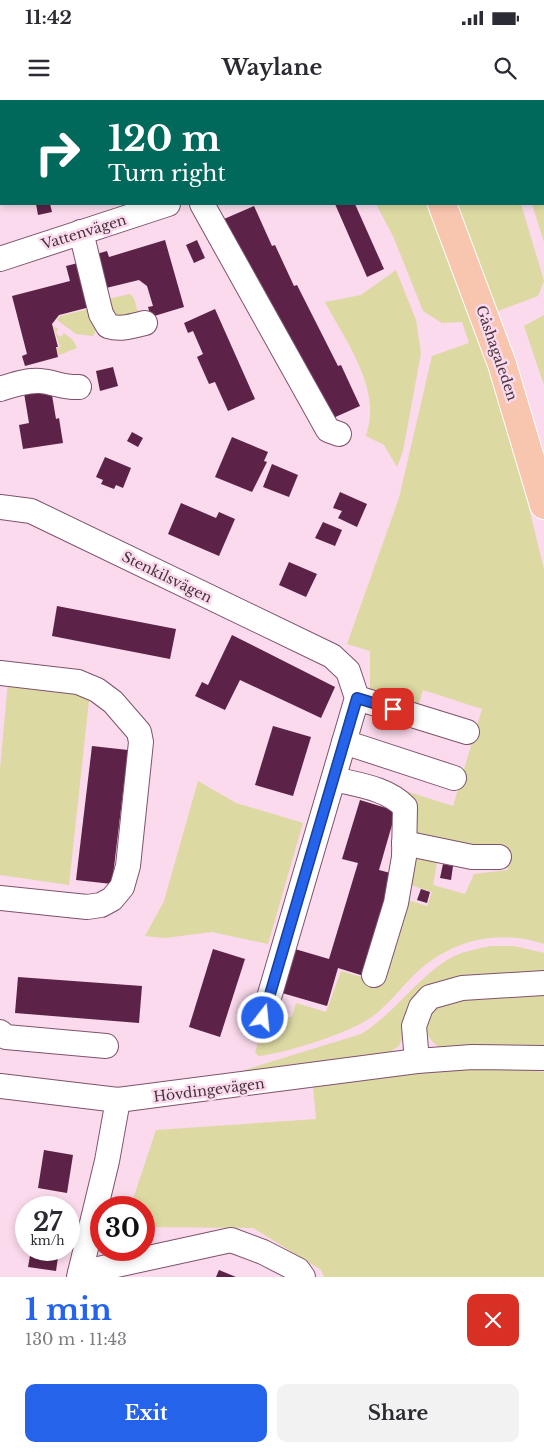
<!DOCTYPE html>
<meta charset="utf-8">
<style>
:root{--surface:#fff;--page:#f2f2f3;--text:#2b2b33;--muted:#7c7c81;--accent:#2563eb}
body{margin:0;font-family:"Libre Baskerville",serif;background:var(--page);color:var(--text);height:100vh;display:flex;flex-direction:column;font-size:19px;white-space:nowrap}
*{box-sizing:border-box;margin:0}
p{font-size:16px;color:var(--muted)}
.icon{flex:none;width:28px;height:28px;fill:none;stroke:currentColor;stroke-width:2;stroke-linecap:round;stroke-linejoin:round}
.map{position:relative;height:1177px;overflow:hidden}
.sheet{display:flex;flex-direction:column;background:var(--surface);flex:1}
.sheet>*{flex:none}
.hud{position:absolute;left:0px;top:0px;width:545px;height:105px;box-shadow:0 2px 8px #0003;background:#00695c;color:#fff;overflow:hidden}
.speed{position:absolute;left:15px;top:1096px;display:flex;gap:10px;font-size:25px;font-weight:700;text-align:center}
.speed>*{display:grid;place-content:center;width:65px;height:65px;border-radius:50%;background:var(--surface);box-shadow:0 2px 8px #0003;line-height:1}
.speed small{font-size:12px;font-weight:400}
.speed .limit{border:8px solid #d22;background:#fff;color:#111}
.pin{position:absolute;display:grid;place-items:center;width:42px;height:42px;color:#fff;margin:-21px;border-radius:10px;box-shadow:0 2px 8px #0006}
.me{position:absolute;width:55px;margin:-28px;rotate:16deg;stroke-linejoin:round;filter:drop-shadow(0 0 4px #0008)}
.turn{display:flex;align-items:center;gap:18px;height:105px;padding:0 25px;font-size:22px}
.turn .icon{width:65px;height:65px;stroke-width:2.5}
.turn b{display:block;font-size:35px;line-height:42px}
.round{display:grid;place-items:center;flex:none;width:52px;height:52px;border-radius:10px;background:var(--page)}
.head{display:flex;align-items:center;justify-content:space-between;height:85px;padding:0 25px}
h1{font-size:30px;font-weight:800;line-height:38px;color:var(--accent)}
.button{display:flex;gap:10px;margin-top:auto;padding:10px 25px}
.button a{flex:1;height:58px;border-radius:10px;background:var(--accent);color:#fff;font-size:20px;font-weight:800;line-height:58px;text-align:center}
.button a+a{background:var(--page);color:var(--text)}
.status{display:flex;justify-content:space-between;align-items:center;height:35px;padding:0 25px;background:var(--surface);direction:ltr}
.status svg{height:14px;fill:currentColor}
header{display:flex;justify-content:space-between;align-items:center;height:65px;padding:0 25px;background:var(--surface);font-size:22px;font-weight:800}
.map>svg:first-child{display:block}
.green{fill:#ddd9a3}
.building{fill:#5c2247}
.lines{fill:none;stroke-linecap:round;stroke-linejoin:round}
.minor-casing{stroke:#7e526c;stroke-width:26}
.major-casing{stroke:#fff;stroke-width:30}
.minor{stroke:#fff;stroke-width:24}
.major{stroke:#f8c5af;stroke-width:28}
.route-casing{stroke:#184099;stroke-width:12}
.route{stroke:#2563eb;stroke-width:9}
.labels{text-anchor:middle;stroke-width:5;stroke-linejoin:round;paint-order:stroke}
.street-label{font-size:14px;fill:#45313c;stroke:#fadaec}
</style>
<div class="status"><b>11:42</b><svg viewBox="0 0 49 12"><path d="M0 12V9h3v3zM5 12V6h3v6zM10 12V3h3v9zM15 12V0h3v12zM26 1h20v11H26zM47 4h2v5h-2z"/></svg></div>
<header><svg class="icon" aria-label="menu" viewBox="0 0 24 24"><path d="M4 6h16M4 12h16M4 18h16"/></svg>Waylane<svg class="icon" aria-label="search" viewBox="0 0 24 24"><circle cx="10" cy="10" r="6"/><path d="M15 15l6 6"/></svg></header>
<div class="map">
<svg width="544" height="1177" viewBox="0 0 544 1177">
<rect width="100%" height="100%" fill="#fadaec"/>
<!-- green -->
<g class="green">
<path d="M504,0h40v142l-12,-38h12v-103z"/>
<path d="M376,104h54l42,112 37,111 35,142v375c-49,-16 -97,-3 -133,34 -12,12 -23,27 -38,38 -20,16 -89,38 -115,40l-3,-4 7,-22 10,-1 20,-13 4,-13 30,9 15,-41 24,7 43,-78 19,6 5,-14 -22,-7 6,-22 -1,-8 23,2 -5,28 32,9 9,-20 34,-4 -2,-24 -27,3 -67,-15 -13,-45 54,17 29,-97 -59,-19 -6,20 -47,-16v-43l-23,-7 52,-146 33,-142 37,-13 -7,-21 -20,1 -19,-12 -30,-75z"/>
<path d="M455,104h66l23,77 -6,15 -40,15z"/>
<path d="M396,170l20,50 5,33 -18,98 -6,16 -13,-22 -18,-9c17,-46 -20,-94 -41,-134l36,-7z"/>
<path d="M130,194l4,4 6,22 -23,2 -12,-17 7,-7z"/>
<path d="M93,208l6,17 -6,11 -17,-2 -19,-14 3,-4z"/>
<path d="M544,215v70l-20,-59z"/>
<path d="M53,226l5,3 -2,4 5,4 3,-4 9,7 4,8 -18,7 -2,-6 3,-2z"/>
<path d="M8,581l82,10 -21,194 -69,-10v-106z"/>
<path d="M198,681l38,22 67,20 -35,121 -56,-12 -47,6 -20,-2 19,-35z"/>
<path d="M491,846h23l30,7v21l-81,4 -23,4 -19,11 -22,53 -11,7 -150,23v-4l123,-38c33,-20 53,-53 86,-74 13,-8 29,-11 44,-14z"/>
<path d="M544,892v53l-103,3c-9,-5 -14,-11 -15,-22 -2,-34 95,-33 118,-34z"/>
<path d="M443,967l85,3 16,2v205h-220l-3,-7 -68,-42 -109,-1v-19h-14l26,-78 160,-11 -3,-33z"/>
</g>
<!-- building -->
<g class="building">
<path d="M36,104h14l2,8 -14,3z"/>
<path d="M335,104h20l29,65 -17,8z"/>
<path d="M254,106l18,40 3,-1 19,41 3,-1 41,81 3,-1 19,41 -29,13 -40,-80 -4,1 -18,-41 -3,2 -19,-41 -4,2 -19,-43z"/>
<path d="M165,140l19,67 -33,10 -3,-10 5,-1 -6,-20 -8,-6 -37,9 -9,-34 14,-4 2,6z"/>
<path d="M197,140l8,18 -11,5 -8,-18z"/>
<path d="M82,162l12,44 -35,9 -7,9 6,23h-2l2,10 -33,9 -3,-10 5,-2 -15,-58 58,-15 -4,-15z"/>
<path d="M215,209l40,90 -27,12 -13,-29 -6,2 -12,-27 6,-3 -10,-23 -5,2 -4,-10z"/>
<path d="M113,267l5,19 -18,5 -4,-20z"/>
<path d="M51,289l5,30 3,-1 4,25 -40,6 -4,-24 10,-2 -5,-30z"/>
<path d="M132,332l11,6 -5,9 -11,-6z"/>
<path d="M232,337l36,15 -4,9 3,1 -15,30 -37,-15z"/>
<path d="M105,357l26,11 -8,20 -7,-3 -2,4 -13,-5 2,-4 -7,-3z"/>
<path d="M272,364l26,11 -9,22 -26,-10z"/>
<path d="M340,392l27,12 -10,23 -19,-9 4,-7 -9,-3z"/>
<path d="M181,403l35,15 3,-6 16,7 -16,37 -51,-22z"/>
<path d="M323,422l19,8 -7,16 -20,-8z"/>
<path d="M289,462l28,12 -11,23 -27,-12z"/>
<path d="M57,506l119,23 -6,30 -118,-23z"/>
<path d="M232,535l103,52 -14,31 -81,-38 -15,30 -30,-14 7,-14 6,3z"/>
<path d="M273,626l38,11 -18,59 -38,-11z"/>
<path d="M92,646l36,4 -16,134 -36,-4z"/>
<path d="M360,700l36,11 -17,59 15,4 -30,102 -26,-8 -11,38 -45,-13 13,-44 34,10 29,-96 -16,-4z"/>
<path d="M443,764l10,2 -2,14 -11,-2z"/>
<path d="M421,789l9,3 -3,11 -10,-3z"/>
<path d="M213,849l32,10 -25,78 -31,-10z"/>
<path d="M18,877l124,9 -3,37 -124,-10z"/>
<path d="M44,1050l29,5 -6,38 -29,-5z"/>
<path d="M31,1150h28l-3,21 -28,-4z"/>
<path d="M219,1170l17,7h-20z"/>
</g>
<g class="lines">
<defs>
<g id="minor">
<path d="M202,104l126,226 11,4"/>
<path d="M81,132l20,82 7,12c13,4 24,0 37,-3"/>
<path d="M0,159l168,-55"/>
<path d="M0,289c12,-4 26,-9 40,-8 14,1 24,7 39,6"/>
<path d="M0,407l31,4 301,145 16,15 9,27 -94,320"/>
<path d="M0,573l78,9 19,8 16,12 26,30 2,10 -13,124 -6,21 -10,12 -11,6 -14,2 -87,-9"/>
<path d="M357,598l110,34"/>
<path d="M344,642l110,36"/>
<path d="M334,679c24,6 53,9 71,28l-1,50 -8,46 -22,72"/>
<path d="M404,743l68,14h27"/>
<path d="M0,932l6,5 100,9"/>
<path d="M417,961l-3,-35 7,-19 9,-10 32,-9 82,-5"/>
<path d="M0,986l118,14 299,-39 55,-4 72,1"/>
<path d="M80,1173l151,-33 32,12 35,18 5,7"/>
<path d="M79,1177l28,-116 11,-61"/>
</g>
<g id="major">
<path d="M399,0v1"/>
<path d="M442,104l60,160 42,141"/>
</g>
</defs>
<!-- minor casing -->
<use href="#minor" class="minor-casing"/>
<!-- major casing -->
<use href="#major" class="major-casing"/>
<!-- minor -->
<use href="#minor" class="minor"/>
<!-- major -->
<use href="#major" class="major"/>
</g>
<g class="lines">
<defs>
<path id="route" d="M263,918l94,-320 36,11"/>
</defs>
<!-- route casing -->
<use href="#route" class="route-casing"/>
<!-- route -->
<use href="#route" class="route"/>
</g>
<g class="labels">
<!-- street labels -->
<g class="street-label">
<text transform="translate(84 132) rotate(-17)" y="5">Vattenvägen</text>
<text transform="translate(497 253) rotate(71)" y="5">Gåshagaleden</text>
<text transform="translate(167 477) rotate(26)" y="5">Stenkilsvägen</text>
<text transform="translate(209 990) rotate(-7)" y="5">Hövdingevägen</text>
</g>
</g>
</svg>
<div class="speed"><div>27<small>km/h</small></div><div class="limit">30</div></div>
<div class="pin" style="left:393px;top:609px;background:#d93025"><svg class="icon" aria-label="arrive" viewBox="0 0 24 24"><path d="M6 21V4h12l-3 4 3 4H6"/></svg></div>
<svg class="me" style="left:263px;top:918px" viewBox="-20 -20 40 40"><circle r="17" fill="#2563eb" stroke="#fff" stroke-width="3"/><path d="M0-11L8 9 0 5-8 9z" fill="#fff"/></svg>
<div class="hud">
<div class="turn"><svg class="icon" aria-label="right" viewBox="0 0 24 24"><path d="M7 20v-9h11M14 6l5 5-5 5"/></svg><div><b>120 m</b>Turn right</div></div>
</div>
</div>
<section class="sheet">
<div class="head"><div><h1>1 min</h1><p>130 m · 11:43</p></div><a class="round" style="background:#d93025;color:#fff"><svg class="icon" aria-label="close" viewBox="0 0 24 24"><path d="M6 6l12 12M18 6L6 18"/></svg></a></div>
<div class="button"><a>Exit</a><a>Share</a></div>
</section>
